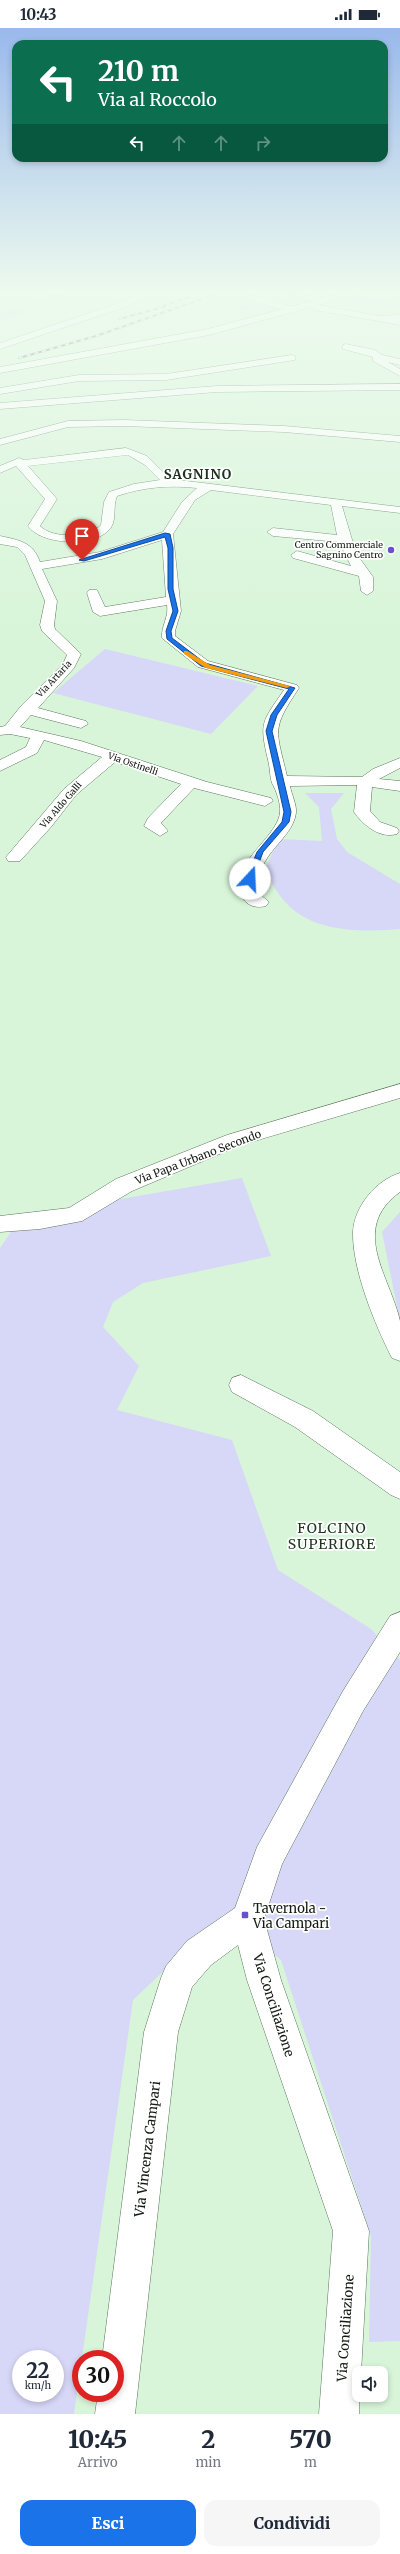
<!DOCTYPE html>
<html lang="it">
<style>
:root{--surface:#fff;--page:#f6f6f7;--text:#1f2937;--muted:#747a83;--accent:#1a73e8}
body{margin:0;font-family:Merriweather,serif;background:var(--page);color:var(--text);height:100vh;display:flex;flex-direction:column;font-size:15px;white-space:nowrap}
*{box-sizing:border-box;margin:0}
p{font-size:13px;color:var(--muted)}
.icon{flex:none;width:22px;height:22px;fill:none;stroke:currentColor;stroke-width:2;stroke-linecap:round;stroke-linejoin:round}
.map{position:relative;height:2386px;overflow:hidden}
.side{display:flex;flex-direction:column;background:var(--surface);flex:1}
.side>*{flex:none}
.top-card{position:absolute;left:12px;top:12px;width:376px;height:122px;border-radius:12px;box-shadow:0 2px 6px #0003;background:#0b6e4f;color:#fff;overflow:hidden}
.buttons{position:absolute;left:352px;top:2338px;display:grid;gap:8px}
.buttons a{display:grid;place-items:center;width:36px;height:36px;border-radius:8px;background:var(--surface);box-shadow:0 2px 6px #0003;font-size:20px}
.speed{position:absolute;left:12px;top:2322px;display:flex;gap:8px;font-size:20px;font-weight:700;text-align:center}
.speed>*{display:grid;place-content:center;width:52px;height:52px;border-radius:50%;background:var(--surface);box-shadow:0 2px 6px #0003;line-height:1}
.speed small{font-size:10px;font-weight:400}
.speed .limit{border:6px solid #d22;background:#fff;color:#111}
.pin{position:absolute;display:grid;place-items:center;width:34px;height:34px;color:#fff;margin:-41px -17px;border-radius:50% 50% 50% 0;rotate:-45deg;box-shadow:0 0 4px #0007}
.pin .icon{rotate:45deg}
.me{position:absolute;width:44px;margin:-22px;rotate:20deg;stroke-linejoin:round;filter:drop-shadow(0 0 3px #0008)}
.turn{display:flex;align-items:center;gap:14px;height:84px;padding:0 20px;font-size:18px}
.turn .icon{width:52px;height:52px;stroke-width:2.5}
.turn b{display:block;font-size:28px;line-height:34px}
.lanes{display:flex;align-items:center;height:38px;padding:0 20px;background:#0003;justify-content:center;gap:20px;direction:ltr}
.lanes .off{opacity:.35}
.eta{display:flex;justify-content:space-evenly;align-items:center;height:68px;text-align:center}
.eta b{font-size:24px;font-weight:800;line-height:28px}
.action{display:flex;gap:8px;margin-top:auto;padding:8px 20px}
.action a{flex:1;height:46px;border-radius:12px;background:var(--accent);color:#fff;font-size:16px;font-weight:800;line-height:46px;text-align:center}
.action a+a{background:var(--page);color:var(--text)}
.status{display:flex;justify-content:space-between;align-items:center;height:28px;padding:0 20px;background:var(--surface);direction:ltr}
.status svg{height:11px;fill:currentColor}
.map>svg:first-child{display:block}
.green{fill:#d7d7f7;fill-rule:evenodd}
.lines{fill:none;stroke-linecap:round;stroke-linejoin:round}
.minor-casing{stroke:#5b745c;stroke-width:1}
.major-casing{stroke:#5b745c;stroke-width:1}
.highway-casing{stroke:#5b745c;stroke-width:1}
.minor{fill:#fff;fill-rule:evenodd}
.major{fill:#fff;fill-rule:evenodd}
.highway{fill:#fff;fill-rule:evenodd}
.rail-casing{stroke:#4f5f50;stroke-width:2}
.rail{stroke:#fff;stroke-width:1.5;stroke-dasharray:4;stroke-linecap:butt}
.route{fill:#1a73e8;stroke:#114b97}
.slow{fill:#f59e0b}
.poi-dot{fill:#6752cb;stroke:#fff;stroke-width:1.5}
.labels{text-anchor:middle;stroke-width:3.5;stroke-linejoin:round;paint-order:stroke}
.far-poi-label{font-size:9px;fill:#121b12;stroke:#fff;text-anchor:end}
.far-street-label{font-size:9px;fill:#121b12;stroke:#fff}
.street-label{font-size:11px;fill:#121b12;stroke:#fff}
.far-district-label{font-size:13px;font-weight:bold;letter-spacing:1px;fill:#1d331e;stroke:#fff}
.near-poi-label{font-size:13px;fill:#121b12;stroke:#fff;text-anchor:start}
.near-street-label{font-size:13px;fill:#121b12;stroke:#fff}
.near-neighbourhood-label{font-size:14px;letter-spacing:1px;fill:#1d331e;stroke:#fff}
</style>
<div class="status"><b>10:43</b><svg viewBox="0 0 49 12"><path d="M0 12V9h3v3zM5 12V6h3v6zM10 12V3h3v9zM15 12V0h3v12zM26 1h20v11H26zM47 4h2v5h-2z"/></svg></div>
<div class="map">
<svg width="400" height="2386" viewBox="0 0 400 2386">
<rect width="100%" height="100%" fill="#d8f5d9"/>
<!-- green -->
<g class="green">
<path d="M53,265h21l-74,29v-8z"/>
<path d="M358,266l42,10v3l-42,-2 -15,-5z"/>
<path d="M258,273l29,8 -14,4 -13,-4 -7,2 -20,-3z"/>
<path d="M105,621l153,37 -47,48 -158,-41z"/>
<path d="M305,765h39l-13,16 6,30 10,13 53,32v45c-35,3 -83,4 -111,-23 -10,-9 -17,-24 -25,-35l15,-32 43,2 -3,-34z"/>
<path d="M242,1150l29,78 -128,27 -30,19 -10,25 36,39 -22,44 115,30 46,130 93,59 29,31v681l-31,1 2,-106 -90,-276 -57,-46 -91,86 -59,414h-74v-1166l22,-32zM21,2331h34v34h-34z"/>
<path d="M400,1184v109l-18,-89z"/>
</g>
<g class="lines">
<defs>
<g id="minor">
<path d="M134,265h8l1,4 -18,10 -125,42v-6l119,-40 16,-7z"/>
<path d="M242,265l55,15 1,2 -4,3 -54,-16z"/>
<path d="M289,265h13l24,8 -4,3z"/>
<path d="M382,288l18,3v6l-21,-4 -1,-2z"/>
<path d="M346,316l29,6 7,5 18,4v6l-12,-3 12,7v7l-27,-15v-4l-30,-8v-4z"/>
<path d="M292,327l3,1v4l-129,20 -87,1 -79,13v-6l79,-13 87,-1z"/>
<path d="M124,392l160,6 116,10v6l-116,-10 -160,-6 -56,1 -68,18v-6l68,-18z"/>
<path d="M126,420l21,8 23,23 230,28v6l-58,-7 14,47 17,24v14l-6,4 -6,-4 -2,-15 -66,-18 -2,-3 6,-4 54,15 -12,-24 -66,-6 -6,-4 6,-4 64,7 -6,-30 -120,-15 -16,10 -22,34 8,77 -6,20v5l33,25 89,24 2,3c-28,42 -23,41 -12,88l75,1 11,-8 27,-11v10l-21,11 21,2v10l-28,-4 -2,24 10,11 17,6 2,3 -2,3c-17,5 -34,-9 -43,-22l3,-27 -67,1c1,7 7,19 6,27 -4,28 -39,38 -39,79l12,10 -3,4c-25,6 -31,-19 -22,-38 7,-17 35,-38 36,-56 1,-8 -4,-22 -8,-29 -2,-5 -2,-16 -4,-23 -9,-38 -6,-38 16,-70l-86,-23 -36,-29c-1,-12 7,-21 5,-33l-67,11 -7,-4 -6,-19 2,-3h8l8,17 61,-10 -4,-57 -60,19 -60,10 15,32 -3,24 1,4 26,25 -7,14 -36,40 48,13 2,3 -7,4 -50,-13 -11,12 61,14 126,41 64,16 2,3 -8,5 -71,-18 -33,35 7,8 -8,5 -16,-10 4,-8 33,-34 -66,-22 -39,33 -25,32 -31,34h-12l-2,-4 58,-68 38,-32 -58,-17 -7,13 -37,18v-11l26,-13 4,-9 -20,-4 -10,1v-8l5,-1 16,-20 42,-42 4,-9 -25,-24 -2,-6 5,-24 -20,-46 -8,-8 -17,-3v-8c19,4 33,6 40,26l60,-10 63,-20 19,-30 15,-14c-28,-3 -53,-1 -80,8 -5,12 1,26 -9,35 -16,16 -67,14 -80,-5l17,-27 -29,-33 -16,7v-7l19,-8 5,2zM128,427l17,10 15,15 -26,4 -25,8 -5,10 -3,23c-13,13 -48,14 -61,1l17,-27 -29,-33z"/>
<path d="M400,1056v14l-159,47 -109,46 -50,30 -42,8 -40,3v-16l69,-8 47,-29 111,-44z"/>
<path d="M400,1145v19c-51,37 -10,84 0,129 0,12 0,27 0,40l-8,-3c-17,-33 -40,-89 -39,-126 1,-25 23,-52 47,-59z"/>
<path d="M241,1347l72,36 87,61v27l-9,-4 -96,-68 -63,-35 -3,-7 3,-7z"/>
<path d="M400,1584v40l-37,59 -81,153 -18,55 17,61 88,251 -8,142h-2v41h-40l14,-183 -86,-251 -9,-35 -27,20 -19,22 -14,45 -43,382h-40l3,-21h17v-34h-13l42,-327 17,-54 5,-12 21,-25 48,-33 22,-61 86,-156 47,-75z"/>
</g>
<path id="major" d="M342,265h13l-37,12 61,11 21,-1v6h-21l-64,-11 -4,-3 -102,28 -209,38v-6l208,-38z"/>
<path id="highway" d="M400,356v6l-183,2 -217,17v-6l217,-17z"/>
</defs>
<!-- minor casing -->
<use href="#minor" class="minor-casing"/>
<!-- major casing -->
<use href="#major" class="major-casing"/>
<!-- highway casing -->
<use href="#highway" class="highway-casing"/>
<!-- minor -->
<use href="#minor" class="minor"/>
<!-- major -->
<use href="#major" class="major"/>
<!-- highway -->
<use href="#highway" class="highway"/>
<defs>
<g id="rail">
<path d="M159,279l31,-10"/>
<path d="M119,291l45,-12"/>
<path d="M19,330l77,-22 123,-43"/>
</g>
</defs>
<!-- rail casing -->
<use href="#rail" class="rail-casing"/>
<!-- rail -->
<use href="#rail" class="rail"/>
</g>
<!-- sky -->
<linearGradient id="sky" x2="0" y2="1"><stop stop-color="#99b9ec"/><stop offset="0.44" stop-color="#edfaee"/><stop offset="1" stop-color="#edfaee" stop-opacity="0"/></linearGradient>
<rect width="400" height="599" fill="url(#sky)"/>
<!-- route -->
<path class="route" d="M165,505l5,1 3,14v41l5,22 -7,20 1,7 33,25 90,25 -18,27 -5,16 19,81 -2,10 -26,30 -10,27 -3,2 -4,-2 11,-27 25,-30 2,-10 -18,-81 5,-16 18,-26 -88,-23 -34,-27 -1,-8 7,-20 -5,-22v-41l-3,-11 -81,24 -5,-1z"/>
<!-- slow -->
<path class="slow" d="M184,623h3l23,14 80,21 -3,2 -81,-20 -22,-14z"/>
<!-- markers -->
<g class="poi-dot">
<circle cx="391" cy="522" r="4"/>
<rect x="241" y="1883" width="8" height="8" rx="2"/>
</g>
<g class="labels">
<!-- far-poi labels -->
<g class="far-poi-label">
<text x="383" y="520">Centro Commerciale<tspan x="383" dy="10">Sagnino Centro</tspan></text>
</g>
<!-- far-street labels -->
<g class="far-street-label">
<text transform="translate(54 651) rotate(-47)" y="3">Via Artaria</text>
<text transform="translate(133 736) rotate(19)" y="3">Via Ostinelli</text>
<text transform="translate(61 777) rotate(-49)" y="3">Via Aldo Galli</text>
</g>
<!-- street labels -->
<g class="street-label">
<text transform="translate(198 1129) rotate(-21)" y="4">Via Papa Urbano Secondo</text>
</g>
<!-- far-district labels -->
<g class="far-district-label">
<text x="198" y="451">SAGNINO</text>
</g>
<!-- near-poi labels -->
<g class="near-poi-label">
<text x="253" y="1885">Tavernola -<tspan x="253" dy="15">Via Campari</tspan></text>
</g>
<!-- near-street labels -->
<g class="near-street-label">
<text transform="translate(274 1977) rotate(72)" y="5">Via Conciliazione</text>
<text transform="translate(147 2121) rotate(-83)" y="5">Via Vincenza Campari</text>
<text transform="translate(345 2300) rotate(-86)" y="5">Via Conciliazione</text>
</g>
<!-- near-neighbourhood labels -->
<g class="near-neighbourhood-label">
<text x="332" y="1505">FOLCINO<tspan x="332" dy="16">SUPERIORE</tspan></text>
</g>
</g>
</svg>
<div class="buttons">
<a><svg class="icon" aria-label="sound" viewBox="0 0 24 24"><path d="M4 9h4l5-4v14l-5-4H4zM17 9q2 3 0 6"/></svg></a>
</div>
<div class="speed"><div>22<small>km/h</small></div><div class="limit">30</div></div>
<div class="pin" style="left:82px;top:532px;background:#d93025"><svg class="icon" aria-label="arrive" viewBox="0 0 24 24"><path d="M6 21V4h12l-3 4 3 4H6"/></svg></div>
<svg class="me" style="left:250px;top:851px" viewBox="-20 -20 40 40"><circle r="19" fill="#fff"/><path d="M0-13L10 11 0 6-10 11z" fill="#1a73e8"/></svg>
<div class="top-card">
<div class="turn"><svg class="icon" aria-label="left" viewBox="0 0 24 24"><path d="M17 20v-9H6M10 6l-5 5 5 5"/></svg><div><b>210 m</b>Via al Roccolo</div></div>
<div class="lanes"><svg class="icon" aria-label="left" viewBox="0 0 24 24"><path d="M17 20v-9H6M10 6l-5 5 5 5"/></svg><svg class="icon off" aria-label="ahead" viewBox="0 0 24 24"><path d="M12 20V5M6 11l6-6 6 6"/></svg><svg class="icon off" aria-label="ahead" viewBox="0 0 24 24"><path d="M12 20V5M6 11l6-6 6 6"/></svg><svg class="icon off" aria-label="right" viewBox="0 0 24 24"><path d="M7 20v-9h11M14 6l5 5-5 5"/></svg></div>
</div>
</div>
<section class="side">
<div class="eta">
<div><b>10:45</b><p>Arrivo</p></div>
<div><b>2</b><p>min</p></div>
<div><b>570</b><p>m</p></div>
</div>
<div class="action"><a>Esci</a><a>Condividi</a></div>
</section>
